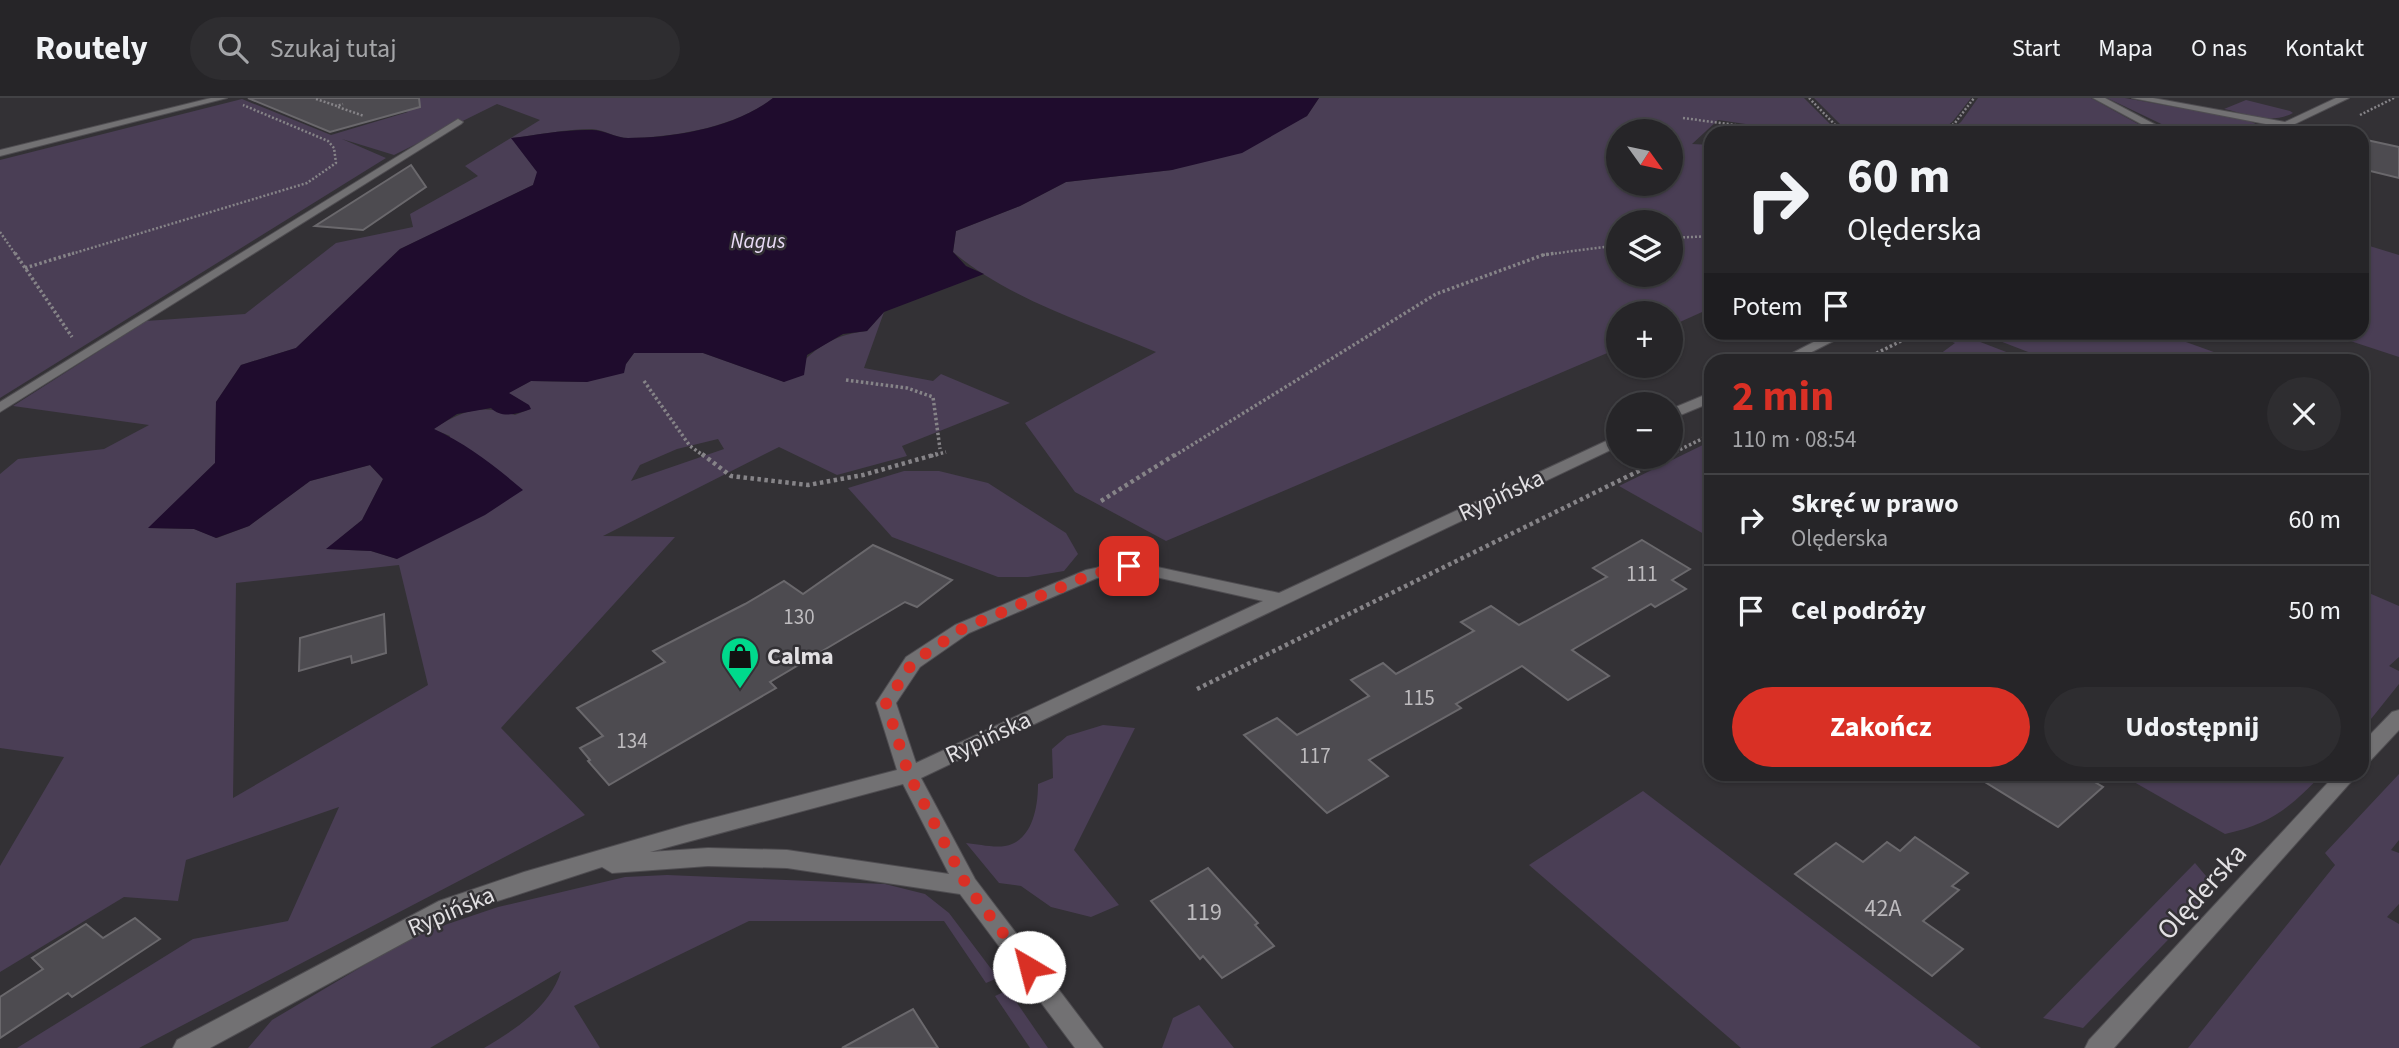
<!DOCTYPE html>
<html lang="pl">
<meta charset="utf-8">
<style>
:root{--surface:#262528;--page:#2e2d30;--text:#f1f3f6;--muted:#a4a5a8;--line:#424245;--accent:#d93025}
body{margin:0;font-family:"Source Sans 3",sans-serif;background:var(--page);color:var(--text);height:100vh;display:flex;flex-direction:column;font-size:26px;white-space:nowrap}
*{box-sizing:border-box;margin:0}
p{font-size:23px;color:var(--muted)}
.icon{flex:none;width:38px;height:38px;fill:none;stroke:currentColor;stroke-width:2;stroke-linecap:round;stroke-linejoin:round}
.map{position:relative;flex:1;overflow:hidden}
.side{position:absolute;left:1704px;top:256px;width:665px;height:427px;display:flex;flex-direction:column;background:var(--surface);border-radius:21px;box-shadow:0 2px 5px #0004,0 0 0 2px var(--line)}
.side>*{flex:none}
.hud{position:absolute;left:1704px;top:28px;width:665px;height:214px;border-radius:21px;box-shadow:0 2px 5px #0004,0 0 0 2px var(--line);background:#262528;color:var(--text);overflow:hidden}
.needle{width:46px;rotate:123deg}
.controls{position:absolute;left:1606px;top:21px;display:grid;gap:14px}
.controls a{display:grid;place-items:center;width:77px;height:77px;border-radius:50%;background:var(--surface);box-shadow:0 2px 5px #0004,0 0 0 2px var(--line);font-size:35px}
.pin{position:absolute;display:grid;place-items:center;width:60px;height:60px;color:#fff;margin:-30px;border-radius:14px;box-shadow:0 4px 10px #0006}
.me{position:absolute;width:77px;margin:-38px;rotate:323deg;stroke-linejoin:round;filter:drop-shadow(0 0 5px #0008)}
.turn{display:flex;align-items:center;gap:24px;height:147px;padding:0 28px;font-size:32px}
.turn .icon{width:91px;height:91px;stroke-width:2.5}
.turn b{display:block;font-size:49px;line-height:60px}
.then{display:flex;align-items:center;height:66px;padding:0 28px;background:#0003;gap:14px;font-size:26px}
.round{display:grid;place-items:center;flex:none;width:74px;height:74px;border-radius:37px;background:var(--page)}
.headline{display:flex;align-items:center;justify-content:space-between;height:119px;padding:0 28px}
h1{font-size:42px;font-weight:700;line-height:52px;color:var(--accent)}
.button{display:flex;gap:14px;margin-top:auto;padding:14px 28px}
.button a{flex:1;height:80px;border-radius:42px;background:var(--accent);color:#fff;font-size:28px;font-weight:700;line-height:80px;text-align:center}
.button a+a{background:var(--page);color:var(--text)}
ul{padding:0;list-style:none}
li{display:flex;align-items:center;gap:21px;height:91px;padding:0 28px;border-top:2px solid var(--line)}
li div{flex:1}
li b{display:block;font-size:26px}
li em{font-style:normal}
header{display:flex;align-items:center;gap:42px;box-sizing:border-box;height:98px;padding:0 35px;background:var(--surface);border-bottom:2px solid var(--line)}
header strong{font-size:33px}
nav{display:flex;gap:38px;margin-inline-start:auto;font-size:24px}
.search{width:490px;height:63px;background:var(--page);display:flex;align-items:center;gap:18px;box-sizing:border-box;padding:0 24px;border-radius:38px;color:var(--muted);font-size:26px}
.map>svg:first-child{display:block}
.green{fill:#4a3e55;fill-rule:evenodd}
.water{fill:#1f0c2d}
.building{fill:#4d4b50;stroke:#6a686c;stroke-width:2}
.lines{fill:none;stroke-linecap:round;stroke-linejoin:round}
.minor-casing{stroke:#4f4d51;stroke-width:2}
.path-far2{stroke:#868488;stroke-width:2.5;stroke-dasharray:2 2;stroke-linecap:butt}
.path-far1{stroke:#868488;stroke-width:3.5;stroke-dasharray:2.5 2.5;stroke-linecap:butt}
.path{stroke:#868488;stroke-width:4.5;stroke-dasharray:3.5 3.5;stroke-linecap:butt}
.minor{fill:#727173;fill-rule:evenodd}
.route{stroke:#d93025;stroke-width:12;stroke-dasharray:0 21.6}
.labels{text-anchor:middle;stroke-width:5;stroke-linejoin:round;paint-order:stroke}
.far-water-label{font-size:21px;font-style:italic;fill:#e9dbf6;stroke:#333135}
.number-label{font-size:21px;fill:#bdbbbe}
.street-label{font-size:24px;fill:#e2e0e3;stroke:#333135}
.poi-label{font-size:24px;font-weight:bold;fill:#e2e0e3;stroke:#333135;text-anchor:start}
.near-number-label{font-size:24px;fill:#bdbbbe}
.near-street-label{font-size:28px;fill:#e2e0e3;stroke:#333135}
</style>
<header>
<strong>Routely</strong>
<div class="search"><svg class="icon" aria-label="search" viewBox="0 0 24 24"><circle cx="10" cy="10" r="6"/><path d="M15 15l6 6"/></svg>Szukaj tutaj</div>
<nav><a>Start</a><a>Mapa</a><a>O nas</a><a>Kontakt</a></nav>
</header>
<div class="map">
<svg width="2399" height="950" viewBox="0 0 2399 950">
<rect width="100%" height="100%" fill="#333135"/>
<!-- green -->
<g class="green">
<path d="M407,0h366c-37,29 -98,39 -144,40 -13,0 -24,-8 -37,-9 -26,0 -54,6 -80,9l26,34 -5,13 -133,64 -104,99 -55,17 -25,37 -1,61 -66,65 45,1 23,9 32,-12 61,-45 60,-16 13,14 -21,41 -35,29 44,2 26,8 53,-123 -17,-7c31,-19 47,-25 82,-14l15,-6 -2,-4 -20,-12 23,-12 56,1 39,-18 8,-11h69l81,29c25,-29 44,-47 83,-51l17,-19 -20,56 69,13 8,-7 69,29 -108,43 5,10 -70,19 -58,-28 -176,89 72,1 -174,191 84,87 -446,233h-122l176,-109 95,-18 51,-114 -153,53 -8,41 -54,-4 -124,75v-106l64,-109 -64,-9v-274l18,-15 86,-10 45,-24 -136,-19 133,-85 99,-7 91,-71 77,-16 -3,-13 68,-38 -13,-10 75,-46 -43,-16 -103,51 -52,-16 44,19 -386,240v-238l242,-61 89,36 77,-23 -19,-7zM718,341l6,10 -93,32 9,-16 37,-16zM399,467l29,120 -195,113 3,-215z"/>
<path d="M1319,0h485l35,35h-31l-90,-13 -26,24 19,1v163l-40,18v-13h-52v35l-453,193 -91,-49 -50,-69 131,-71c-69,-29 -145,-52 -203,-100l3,-21 64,-25 46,-24 106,-12 135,-54zM1619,33h52v53h-52zM1619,124h52v53h-52z"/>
<path d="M1814,0h157l-18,23 -13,12h-91z"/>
<path d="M1978,0h113l49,27 8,8h-202l15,-11z"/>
<path d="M2107,0h18l122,22 11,5 3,4 -9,4h-65l-13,-3z"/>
<path d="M2246,2l44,11 3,2c-23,12 -45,1 -69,-4z"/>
<path d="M2363,146l36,11v102l-73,-24 36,-1z"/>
<path d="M1934,235h23l70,27h-95l23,-17 -23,-9z"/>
<path d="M1979,235h182l75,27h-187z"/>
<path d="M1711,343v97l-92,-52z"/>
<path d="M904,373h35l49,12 78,50 12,21 -14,17 -36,6h-30l-106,-40 -44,-49z"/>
<path d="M2362,492l37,16v51l-10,9 10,5v13l-36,45z"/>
<path d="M1103,627l32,3 -61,122 45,55 -28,12 -40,-10 -30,-21 -22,-3 -33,-40c12,1 27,5 39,3 28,-5 33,-40 33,-62l15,-6 -1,-29 15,-13z"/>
<path d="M2120,676h202c-31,33 -51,50 -97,60z"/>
<path d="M2399,676v66l-8,10 8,3v51l-12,13 12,7v124h-211l147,-183 -10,-12z"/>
<path d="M1643,693l338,257h-240l-212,-183z"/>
<path d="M2195,765l22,26 -134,139 -40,-10z"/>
<path d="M667,777l218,9 40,10 24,19 49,65 -12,5 -42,-62h-195l-175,85 26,42h-116c31,-18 67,-42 77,-77l-131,77h-182l24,-28 143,-85 83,-28 127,-30z"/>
<path d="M1008,892l40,58h-18l-35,-52z"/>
<path d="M1199,907l35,43h-72l11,-30z"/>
</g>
<!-- water -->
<path class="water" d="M773,0h546l-12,18 -65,37 -70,17 -106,12 -46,24 -64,25 -3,21 13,14 18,8 -100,38 -17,19 -24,3 -36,21 -3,20 -20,7 -81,-29h-69l-8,11 -2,9 -37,9 -56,-1 -22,12 20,12 2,4c-14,5 -29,10 -40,-1l-34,6 -23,15c33,15 61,37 89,61l-38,25 -88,44 -26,-8 -45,-2 36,-29 21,-41 -13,-14 -60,16 -61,45 -33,12 -22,-9 -46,-1 67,-65 1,-61 25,-37 55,-17 104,-99 133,-64 4,-13 -26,-34c26,-3 54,-9 81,-8 12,0 24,8 36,8 46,0 109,-11 145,-40z"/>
<!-- building -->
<g class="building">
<path d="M248,0h171l1,9 -90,25z"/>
<path d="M2362,41l37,8v31l-37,-9z"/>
<path d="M411,67l15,22 -63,43 -48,-4z"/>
<path d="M1642,442l48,29 -18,11 14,9 -31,18 -4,-3 -79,46 37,26 -41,24 -46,-34 -66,38 5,4 -92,52 19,16 -61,37 -83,-78 33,-17 20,17 72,-39 -18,-16 32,-17 13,11 78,-43 -13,-9 30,-16 28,19 88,-48 -14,-9z"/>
<path d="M873,447l79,35 -35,27 -12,-5 -135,80 6,6 -167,97 -21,-24 2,-1 -10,-12 23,-12 -26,-28 88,-46 -12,-11 92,-47 39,-23 19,13z"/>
<path d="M384,516l2,39 -34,10 -1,-7 -52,15 1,-33z"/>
<path d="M1972,676h109l22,13 -45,40z"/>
<path d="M1915,739l53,36 -16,13 7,4 -36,31 40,28 -31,27 -137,-102 41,-31 27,19 24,-20 13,9z"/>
<path d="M1208,770l50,55 -3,2 19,21 -52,32 -19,-22 -3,3 -49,-58z"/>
<path d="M135,820l25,21 -88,58 -4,-4 -68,45v-41l43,-28 -11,-11 54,-34 17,14z"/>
<path d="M913,911l25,39h-96z"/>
</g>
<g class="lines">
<defs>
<g id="minor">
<path d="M211,0h16l-227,58v-6z"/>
<path d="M2093,0h12l66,35h-13z"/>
<path d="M2132,0h21l132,24 51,-24h13l-71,34 -5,-3 3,-3z"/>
<path d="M458,21l5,3 -2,2 -461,288v-10z"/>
<path d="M1833,234h18l-55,28h-17z"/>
<path d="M1712,294v10l-41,17v-10z"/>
<path d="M1619,337v11l-698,332 54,101 128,169h-28l-115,-154 -173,-26 -79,-2 -96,7 -10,-6 -147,48 -245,133h-37l4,-8 262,-139 85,-29 162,-47 211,-55 -21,-67 30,-46 49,-32 131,-55 43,-9 150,32zM1129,473l134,30 -347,162 -20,-60 24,-36 49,-34 128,-55zM903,686l46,90 -162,-24 -79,-2 -58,4z"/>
<path d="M2399,612v20l-30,32 -7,2v-21l30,-31z"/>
<path d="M2336,676h22l-244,274h-29l4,-8z"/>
</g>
</defs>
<!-- minor casing -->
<use href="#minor" class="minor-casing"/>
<!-- path-far2 -->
<g class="path-far2">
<path d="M1809,0l34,35"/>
<path d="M316,1l21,7 6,-2"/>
<path d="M338,9l26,9"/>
<path d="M2360,17l34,-17"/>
<path d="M1683,20l112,15"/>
<path d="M1943,35l12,-10 19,-25"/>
<path d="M0,134l16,23"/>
<path d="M1671,140l41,-2"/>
<path d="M68,157l239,-72 29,-20 -2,-15 -6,-7 -85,-36"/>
<path d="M1543,157l76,-10"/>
</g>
<!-- path-far1 -->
<g class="path-far1">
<path d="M15,155l57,84"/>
<path d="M25,170l49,-15"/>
<path d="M1863,262l56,-28"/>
<path d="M846,282l61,8 26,9 7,52"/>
<path d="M644,283l46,65 14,10"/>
<path d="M1671,356l41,-20"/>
<path d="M931,358l15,-4"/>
<path d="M1174,358l262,-162 107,-39 13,-2"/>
</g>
<!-- path -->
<g class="path">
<path d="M702,356l29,22 77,9 55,-10 74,-21"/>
<path d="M1101,403l75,-47"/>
<path d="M1197,591l470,-232"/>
</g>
<!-- minor -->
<use href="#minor" class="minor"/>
</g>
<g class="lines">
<!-- route -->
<path class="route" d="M1029,869l-62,-81 -58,-111 -23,-72 27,-41 49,-33 130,-55 37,-8"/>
</g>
<!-- icons -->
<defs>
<symbol id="shop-pin" viewBox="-11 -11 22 30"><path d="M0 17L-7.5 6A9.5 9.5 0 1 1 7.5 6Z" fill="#00d98c" stroke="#333135"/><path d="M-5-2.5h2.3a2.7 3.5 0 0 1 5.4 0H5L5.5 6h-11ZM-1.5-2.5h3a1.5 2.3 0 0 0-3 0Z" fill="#111"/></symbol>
</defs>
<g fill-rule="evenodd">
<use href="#shop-pin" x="718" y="536" width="44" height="60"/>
</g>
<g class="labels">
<!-- far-water labels -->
<g class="far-water-label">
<text x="758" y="150">Nagus</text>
</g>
<!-- number labels -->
<g class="number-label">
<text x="1642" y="483">111</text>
<text x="799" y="526">130</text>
<text x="1419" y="607">115</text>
<text x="632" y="650">134</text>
<text x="1315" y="665">117</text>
</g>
<!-- street labels -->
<g class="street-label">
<text transform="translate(1501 397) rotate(-25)" y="8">Rypińska</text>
<text transform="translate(988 639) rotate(-25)" y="8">Rypińska</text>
<text transform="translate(451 813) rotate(-23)" y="8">Rypińska</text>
</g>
<!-- poi labels -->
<g class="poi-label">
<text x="767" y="566">Calma</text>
</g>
<!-- near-number labels -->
<g class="near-number-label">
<text x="1883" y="818">42A</text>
<text x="1204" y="822">119</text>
</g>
<!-- near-street labels -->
<g class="near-street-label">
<text transform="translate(2201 793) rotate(-48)" y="10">Olęderska</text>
</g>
</g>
</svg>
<div class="controls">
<a><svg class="needle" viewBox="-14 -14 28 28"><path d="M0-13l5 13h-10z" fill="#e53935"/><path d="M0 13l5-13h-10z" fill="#a4a5a8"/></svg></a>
<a><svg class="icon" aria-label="layers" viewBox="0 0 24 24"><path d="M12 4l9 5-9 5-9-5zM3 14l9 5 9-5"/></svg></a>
<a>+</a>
<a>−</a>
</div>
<div class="pin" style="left:1129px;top:468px;background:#d93025"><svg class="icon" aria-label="arrive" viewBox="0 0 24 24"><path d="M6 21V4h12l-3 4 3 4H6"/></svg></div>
<svg class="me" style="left:1029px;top:869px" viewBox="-20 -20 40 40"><circle r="19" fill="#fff"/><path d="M0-13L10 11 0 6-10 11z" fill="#d93025"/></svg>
<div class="hud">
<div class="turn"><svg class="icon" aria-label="right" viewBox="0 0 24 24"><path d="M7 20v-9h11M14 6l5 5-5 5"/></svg><div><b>60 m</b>Olęderska</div></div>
<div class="then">Potem<svg class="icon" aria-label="arrive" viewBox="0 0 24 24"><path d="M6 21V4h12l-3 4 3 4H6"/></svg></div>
</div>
<section class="side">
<div class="headline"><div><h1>2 min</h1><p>110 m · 08:54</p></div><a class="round"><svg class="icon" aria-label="close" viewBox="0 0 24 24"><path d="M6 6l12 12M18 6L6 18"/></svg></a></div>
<ul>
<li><svg class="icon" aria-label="right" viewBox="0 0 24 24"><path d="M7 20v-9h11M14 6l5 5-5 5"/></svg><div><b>Skręć w prawo</b><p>Olęderska</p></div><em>60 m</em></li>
<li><svg class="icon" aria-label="arrive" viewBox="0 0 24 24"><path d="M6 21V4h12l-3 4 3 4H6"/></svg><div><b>Cel podróży</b></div><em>50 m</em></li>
</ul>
<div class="button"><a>Zakończ</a><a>Udostępnij</a></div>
</section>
</div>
